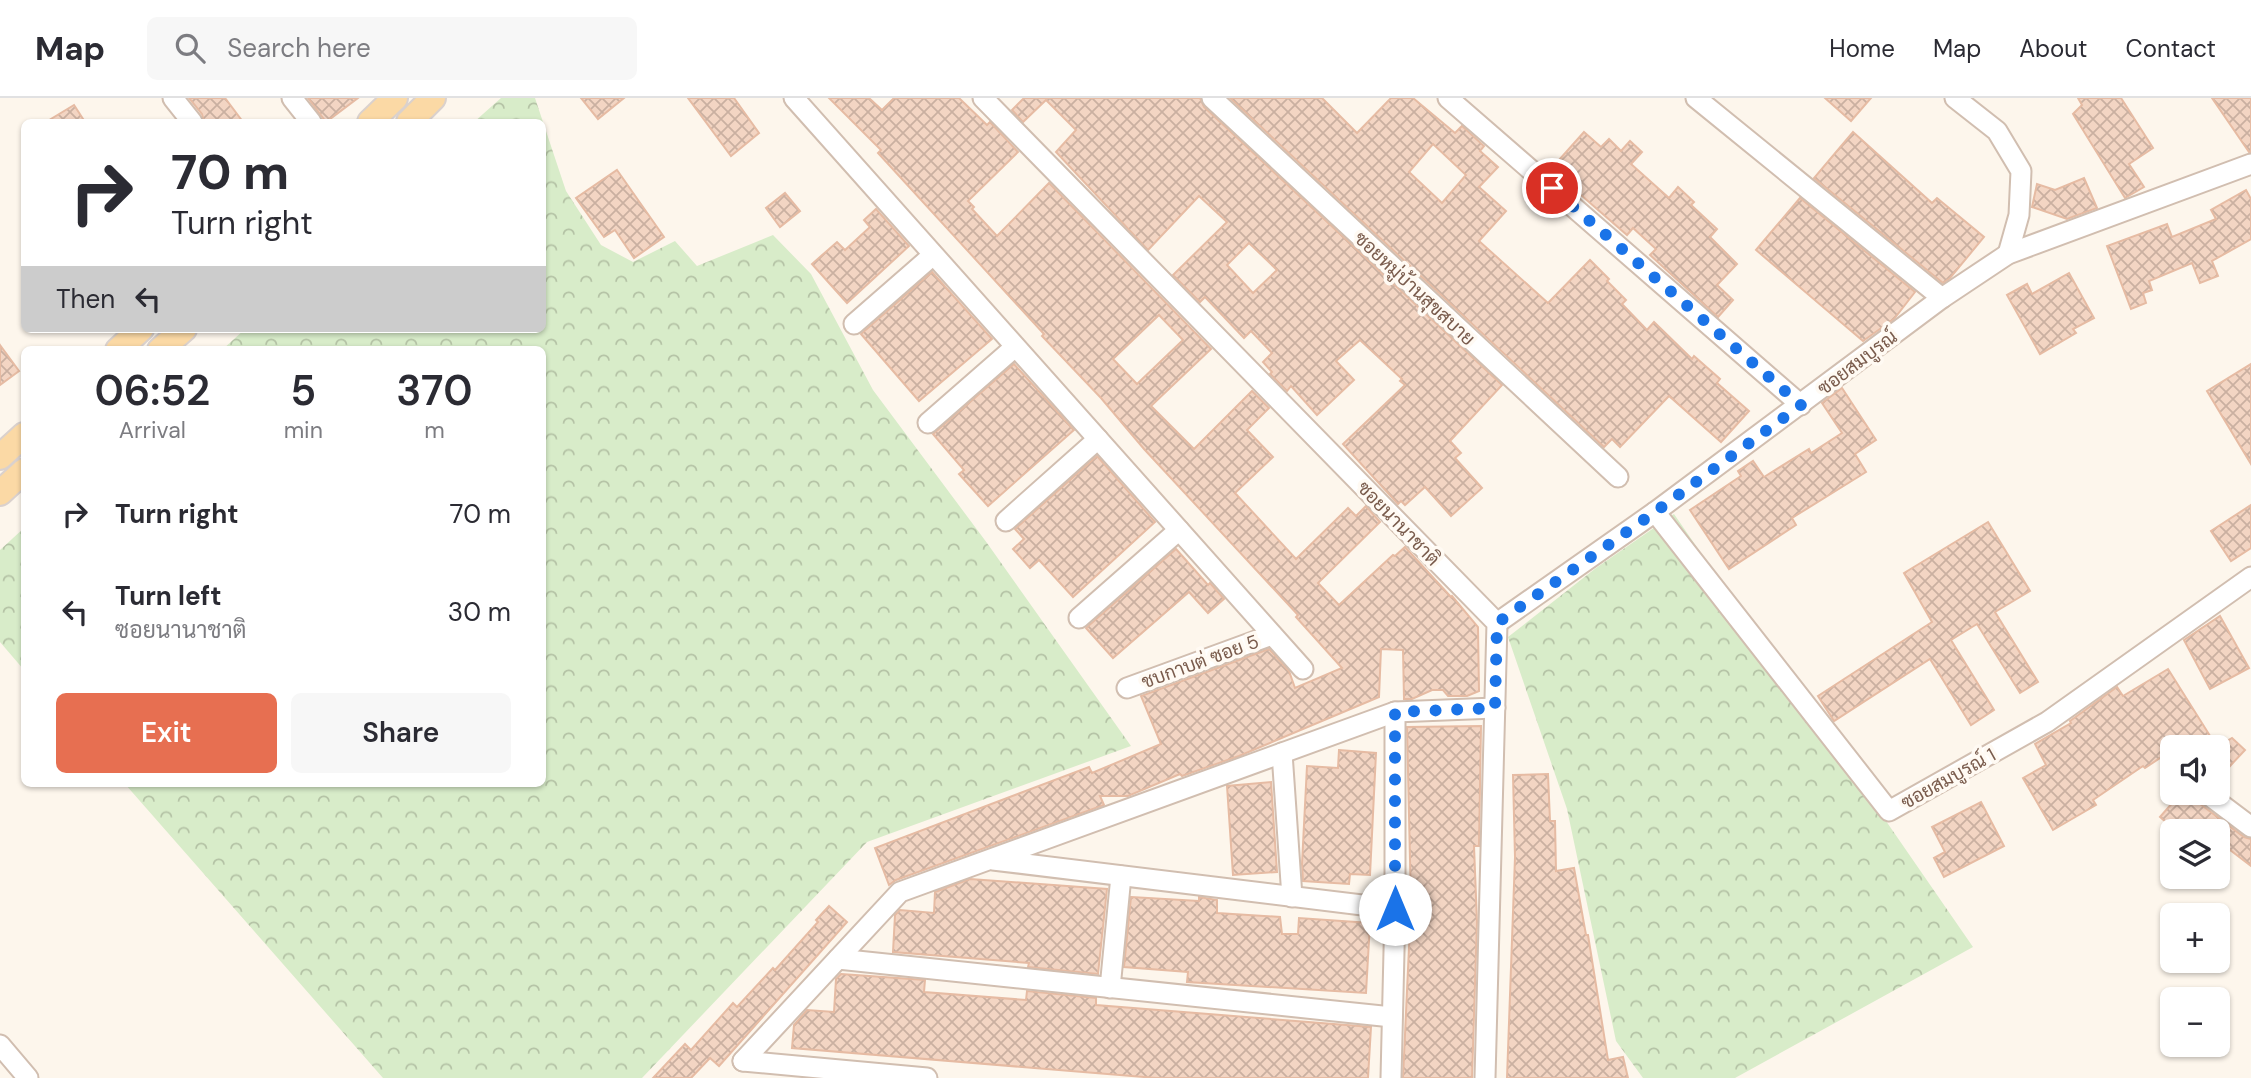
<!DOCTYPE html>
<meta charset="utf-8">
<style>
:root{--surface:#fff;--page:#f7f7f7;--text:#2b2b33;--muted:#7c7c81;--line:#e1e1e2;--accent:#e76f51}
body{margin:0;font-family:"DM Sans",Sarabun,sans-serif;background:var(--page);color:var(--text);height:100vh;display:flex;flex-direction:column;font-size:26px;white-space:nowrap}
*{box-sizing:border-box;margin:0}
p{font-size:23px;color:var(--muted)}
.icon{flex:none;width:38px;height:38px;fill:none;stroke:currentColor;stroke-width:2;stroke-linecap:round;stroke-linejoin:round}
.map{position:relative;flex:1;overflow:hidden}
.side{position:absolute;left:21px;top:248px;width:525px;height:441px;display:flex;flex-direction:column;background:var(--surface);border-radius:10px;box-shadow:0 2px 5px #0004}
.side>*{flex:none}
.top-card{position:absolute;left:21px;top:21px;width:525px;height:214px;border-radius:10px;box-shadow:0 2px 5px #0004;background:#fff;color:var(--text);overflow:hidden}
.tools{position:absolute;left:2160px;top:637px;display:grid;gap:14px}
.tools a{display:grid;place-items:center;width:70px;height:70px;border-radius:10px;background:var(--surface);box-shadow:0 2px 5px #0004;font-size:35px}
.pin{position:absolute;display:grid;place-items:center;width:60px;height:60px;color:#fff;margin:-30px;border:4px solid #fff;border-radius:50%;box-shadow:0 2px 7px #0007}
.me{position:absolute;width:77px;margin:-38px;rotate:0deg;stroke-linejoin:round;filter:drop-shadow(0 0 5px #0008)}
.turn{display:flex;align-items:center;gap:24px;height:147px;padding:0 35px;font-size:32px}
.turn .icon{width:91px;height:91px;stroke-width:2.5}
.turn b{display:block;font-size:49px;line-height:60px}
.then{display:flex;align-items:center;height:66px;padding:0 35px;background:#0003;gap:14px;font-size:26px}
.eta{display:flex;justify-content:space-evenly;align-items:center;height:119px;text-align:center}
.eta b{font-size:42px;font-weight:600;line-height:49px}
.cta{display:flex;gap:14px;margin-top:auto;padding:14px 35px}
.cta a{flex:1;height:80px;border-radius:10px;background:var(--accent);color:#fff;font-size:28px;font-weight:600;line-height:80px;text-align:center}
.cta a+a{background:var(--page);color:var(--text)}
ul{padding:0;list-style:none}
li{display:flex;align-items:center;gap:21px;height:98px;padding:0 35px}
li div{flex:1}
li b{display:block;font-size:26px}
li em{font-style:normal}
header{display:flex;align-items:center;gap:42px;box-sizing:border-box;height:98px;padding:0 35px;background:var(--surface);border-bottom:2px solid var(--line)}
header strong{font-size:33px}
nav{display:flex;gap:38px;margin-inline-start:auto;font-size:24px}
.search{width:490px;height:63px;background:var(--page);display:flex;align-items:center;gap:18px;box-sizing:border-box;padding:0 24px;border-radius:10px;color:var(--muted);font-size:26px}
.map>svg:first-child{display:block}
.forest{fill:url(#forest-crowns)}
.building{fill:url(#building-cross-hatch);stroke:#e6bba3;stroke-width:2;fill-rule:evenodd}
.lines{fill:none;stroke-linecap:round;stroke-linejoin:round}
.minor-casing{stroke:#d1beb0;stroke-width:23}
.major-casing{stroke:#dad1cd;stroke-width:28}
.minor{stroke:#fff;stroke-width:19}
.major{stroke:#fbd9a5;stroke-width:24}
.route{stroke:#1a73e8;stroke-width:12;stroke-dasharray:0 21.6}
.labels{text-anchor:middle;stroke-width:7;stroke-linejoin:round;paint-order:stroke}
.street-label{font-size:19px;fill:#7a5c4d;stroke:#fffaf3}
</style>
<header>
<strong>Map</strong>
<div class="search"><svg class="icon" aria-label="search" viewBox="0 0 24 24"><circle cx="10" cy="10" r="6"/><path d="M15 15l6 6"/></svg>Search here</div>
<nav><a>Home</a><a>Map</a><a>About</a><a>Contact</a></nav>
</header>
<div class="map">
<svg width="2251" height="980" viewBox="0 0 2251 980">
<defs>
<pattern id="forest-crowns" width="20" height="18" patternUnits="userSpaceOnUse" patternTransform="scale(1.75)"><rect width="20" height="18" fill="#d8ecc9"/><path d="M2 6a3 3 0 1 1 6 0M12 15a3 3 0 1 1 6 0" fill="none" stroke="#b4c2a5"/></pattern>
<pattern id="building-cross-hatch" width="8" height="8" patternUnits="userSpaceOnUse" patternTransform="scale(1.75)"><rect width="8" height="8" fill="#f3d5c3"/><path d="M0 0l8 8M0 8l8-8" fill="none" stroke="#cab0a1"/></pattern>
</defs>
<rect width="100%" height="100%" fill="#fdf6ec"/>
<!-- forest -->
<g class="forest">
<path d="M501,0h34l31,93 35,54 32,17 42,-21 22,25 76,-31 38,39 62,116 114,153 144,203 -264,96 -225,236h-259l-258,-294h417v-434h-320l23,-21h297v-207h-68z"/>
<path d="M1674,416l299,433 -238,131h-92l-27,-37 -49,-232 -59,-172 88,-69z"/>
<path d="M24,430v142l-24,-28v-92z"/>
</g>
<!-- building -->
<g class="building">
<path d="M189,0h36l18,24h-39l-2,-8z"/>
<path d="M308,0h50l-32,24z"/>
<path d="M581,0h43l-26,21z"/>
<path d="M688,0h46l25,35 -28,23z"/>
<path d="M829,0h40l13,12 12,-12h65l28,27 3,-3 28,30 -50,49 6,6 -2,2 25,27 52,-53 162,166 -60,57 43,43 58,-58 17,17 -22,22 26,27 -38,36 61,66 52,-51 8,8 10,-10 14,16 -62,61 21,22 54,-50 2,1 10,-9 46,50 1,-1 26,31 1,64 -12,5h-19l-5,-6h-11l-20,9h-8l-1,-49 -22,-1 -2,48 -140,59 -57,20 -2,-2 -52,22h-28l4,9 -208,75 -7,5 -14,-37 214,-81 3,6 69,-29 -20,-48 128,-47 20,22 6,17 47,-20 -46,-51 2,-2 -154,-166 -43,-51 -59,-62 2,-2 -166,-181 3,-3zM1159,217l24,25 -46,44 -24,-25z"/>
<path d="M1024,0h176l4,9 298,278 -52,56 11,12 -6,5 27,30 -31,28 -26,-29 -20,18 -4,-4 -3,3 -55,-60 62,-59 -5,-4 2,-2 -42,-39 -24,21 18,19 -37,35 -26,-29 -4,5 -17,-17 2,-2 -9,-10 9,-9 -21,-22 -7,7 -39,-41 -5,5 -27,-27 54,-53 -28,-26 -51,54 -92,-98 20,-22 -30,-30 -23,22 -11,-12zM1249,145l28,27 -24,23 -26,-28z"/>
<path d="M1230,0h92l35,35 34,-35h22l42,35 7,-7 22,20 -4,5 18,16 -19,20 27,24 -27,30 69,62 42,-43 19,19 -2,2 19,19 -4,4 25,26 7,-8 38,37 2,-3 26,23 -3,4 32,28 -28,31 -52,-46 -49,51 -8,-8 -8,8zM1433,46l33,31 -24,28 -33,-31z"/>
<path d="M1825,0h46l-20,23z"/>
<path d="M2078,0h43l32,50 -24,16 15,23 -19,11 -52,-84 9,-9z"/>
<path d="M2212,0h39v54h-2z"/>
<path d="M74,7l11,17h-39z"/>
<path d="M1584,34l17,15 8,-8 12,12 9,-10 12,11 -11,12 38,34 9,-11 16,15 -3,3 26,24 -7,8 27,27 -20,21 16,15 -15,17 -68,-62 6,-6 -23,-21 -6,7 -76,-66z"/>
<path d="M1853,34l79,71 5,-5 47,39 -34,41 -7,5 -129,-105z"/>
<path d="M617,72l47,67 -30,21 -19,-28 -11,7 -28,-39z"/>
<path d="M2084,80l13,30 -30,11 -35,-12 5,-23 18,6z"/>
<path d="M2246,92l5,9v40l-39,22 6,15 -18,7 -8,-20 -43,18 3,9 -9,3 3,10 -15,6 -24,-63 60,-22 5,13 44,-18 -5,-9z"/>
<path d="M785,95l15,18 -20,16 -14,-19z"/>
<path d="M1800,100l115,94 -21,27 -31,22 -107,-91z"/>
<path d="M876,111l33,37 -62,57 -35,-39 25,-22 8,8 25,-23 -6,-7z"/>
<path d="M932,174l60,67 -73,62 -58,-67z"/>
<path d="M2069,175l25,45 -21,11 3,4 -36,21 -33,-59 20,-11 5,10z"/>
<path d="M0,247l19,26 -19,14z"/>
<path d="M1014,266l60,66 -86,76 -29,-32 5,-4 -31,-36z"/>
<path d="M2251,266v100l-44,-73z"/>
<path d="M1842,290l34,52 -21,14 11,18 -74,46 4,7 -67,44 -39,-59 51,-34 -3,-5 15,-10 11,16 45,-28 2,4 31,-20 -20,-30z"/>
<path d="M1097,358l58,66 -82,75 -34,-37 -9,8 -17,-19 11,-10 -9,-10z"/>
<path d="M2251,407v43l-20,13 -20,-30z"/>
<path d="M1988,424l42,69 -35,21 43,70 -18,11 -43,-69 -26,16 43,70 -23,15 -41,-66 -96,62 -16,-25 114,-74 -28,-49z"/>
<path d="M1176,451l32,36 2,-2 14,16 -16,14 -19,-21 -76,66 -27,-30z"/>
<path d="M2220,518l29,52 -39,21 -26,-49z"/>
<path d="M2168,571l49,78 15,-9 13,12 -15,16 -13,-11v-8h-45v3l-27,18 -2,-2 -50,34 3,5 -43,25 -30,-52 23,-13 -11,-21 36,-21 -1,-2 47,-34 6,9z"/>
<path d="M1481,628l-2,120h-5l3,76 -5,156h-69l8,-174 -4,-177z"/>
<path d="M1339,652l37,3 -6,122 -20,-1 -1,10 -46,-3 -1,-17 5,-98 31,2z"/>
<path d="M1548,676l2,47h5l1,50 18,-3 12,67h2l20,125 15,-3 5,21h-121l8,-221 -2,-82z"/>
<path d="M1271,684l6,90 -44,3 -6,-89z"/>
<path d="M2181,695h13l5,10 45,34 7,2v27l-34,-26v-9h-41l-16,-14z"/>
<path d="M1981,704l23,44 -60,31 -10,-19 11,-6 -13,-25z"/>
<path d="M970,781l137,10 -9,85 -70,-7 1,-4 -136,-11 2,-37 5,-5 34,3 1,-21z"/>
<path d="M1131,799l68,4v-4l18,3v13l63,4 2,17h16l1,-16 71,5 -4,70 -179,-11 1,-10 -64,-5z"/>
<path d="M829,808l18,16 -128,144 -9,-8 -19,20h-38l32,-34 6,6 42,-47 4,4 36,-39 2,2 43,-48 -2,-2z"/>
<path d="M841,876l84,6 -1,12 102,8 1,-9 69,7v7l275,22 -3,51h-212l-364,-30 2,-23 13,-15 27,2 2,-33z"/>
</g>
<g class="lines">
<defs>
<g id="minor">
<path d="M173,0l19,24"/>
<path d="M292,0l19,24"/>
<path d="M794,0l509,571"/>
<path d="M983,0l514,525 -12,455"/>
<path d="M1212,0l406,379"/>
<path d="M1448,0l353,307"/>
<path d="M1696,0l246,200"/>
<path d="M1955,0l42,33 24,40 -2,44 -11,39"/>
<path d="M854,226l79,-69"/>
<path d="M928,325l87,-76"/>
<path d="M1655,414l234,299 158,-89 204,-145"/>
<path d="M1006,423l92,-82"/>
<path d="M1079,520l100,-88"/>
<path d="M1497,525l158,-111 287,-214 66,-44 243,-90"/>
<path d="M1127,590l145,-53"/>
<path d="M1282,655l10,144"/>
<path d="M2206,695l45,34"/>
<path d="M993,762l402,49"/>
<path d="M838,861l554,58"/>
<path d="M1110,890l11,-112"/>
<path d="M0,947l28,33"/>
<path d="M743,963l157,-169 495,-180 100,-4"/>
<path d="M743,963l184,17"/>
<path d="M1391,980l4,-169v-197"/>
</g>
<g id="major">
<path d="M370,24l25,-24"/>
<path d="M409,24l24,-24"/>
<path d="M118,252l23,-21"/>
<path d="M160,252l24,-21"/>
<path d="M0,359l24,-22"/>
<path d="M0,395l24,-22"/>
</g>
</defs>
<!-- minor casing -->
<use href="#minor" class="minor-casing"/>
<!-- major casing -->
<use href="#major" class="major-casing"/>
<!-- minor -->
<use href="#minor" class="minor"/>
<!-- major -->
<use href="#major" class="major"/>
</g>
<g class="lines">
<!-- route -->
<path class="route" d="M1395,811v-197l100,-4 2,-85 158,-111 146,-107 -249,-217"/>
</g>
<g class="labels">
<!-- street labels -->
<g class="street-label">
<text transform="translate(1415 190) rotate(43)" y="7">ซอยหมู่บ้านสุขสบาย</text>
<text transform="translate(1857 264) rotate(-37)" y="7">ซอยสมบูรณ์</text>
<text transform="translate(1399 425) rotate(46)" y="7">ซอยนานาชาติ</text>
<text transform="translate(1200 563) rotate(-20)" y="7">ชบกาบต่ ซอย 5</text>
<text transform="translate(1948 680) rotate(-29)" y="7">ซอยสมบูรณ์ 1</text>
</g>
</g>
</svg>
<div class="tools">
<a><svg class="icon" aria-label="sound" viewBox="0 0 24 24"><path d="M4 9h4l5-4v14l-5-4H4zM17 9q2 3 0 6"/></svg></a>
<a><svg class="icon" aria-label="layers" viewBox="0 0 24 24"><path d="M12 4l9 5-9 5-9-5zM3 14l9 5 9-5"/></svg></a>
<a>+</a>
<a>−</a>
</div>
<div class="pin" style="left:1552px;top:90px;background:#d93025"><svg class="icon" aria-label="arrive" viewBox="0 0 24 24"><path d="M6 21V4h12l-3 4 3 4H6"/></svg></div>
<svg class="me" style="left:1395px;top:811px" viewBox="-20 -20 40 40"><circle r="19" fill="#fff"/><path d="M0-13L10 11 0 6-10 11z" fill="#1a73e8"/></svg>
<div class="top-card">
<div class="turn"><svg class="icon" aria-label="right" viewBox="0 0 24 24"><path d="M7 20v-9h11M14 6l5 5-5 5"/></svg><div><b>70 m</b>Turn right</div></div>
<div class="then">Then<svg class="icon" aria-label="left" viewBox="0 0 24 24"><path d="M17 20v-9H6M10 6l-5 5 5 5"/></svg></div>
</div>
<section class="side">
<div class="eta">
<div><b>06:52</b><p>Arrival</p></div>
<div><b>5</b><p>min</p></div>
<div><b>370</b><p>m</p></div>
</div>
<ul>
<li><svg class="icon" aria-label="right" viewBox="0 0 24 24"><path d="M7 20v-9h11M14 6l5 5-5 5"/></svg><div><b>Turn right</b></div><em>70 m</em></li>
<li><svg class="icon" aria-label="left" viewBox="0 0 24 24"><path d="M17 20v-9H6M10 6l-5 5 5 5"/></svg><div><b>Turn left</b><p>ซอยนานาชาติ</p></div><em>30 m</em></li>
</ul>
<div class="cta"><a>Exit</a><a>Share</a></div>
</section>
</div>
